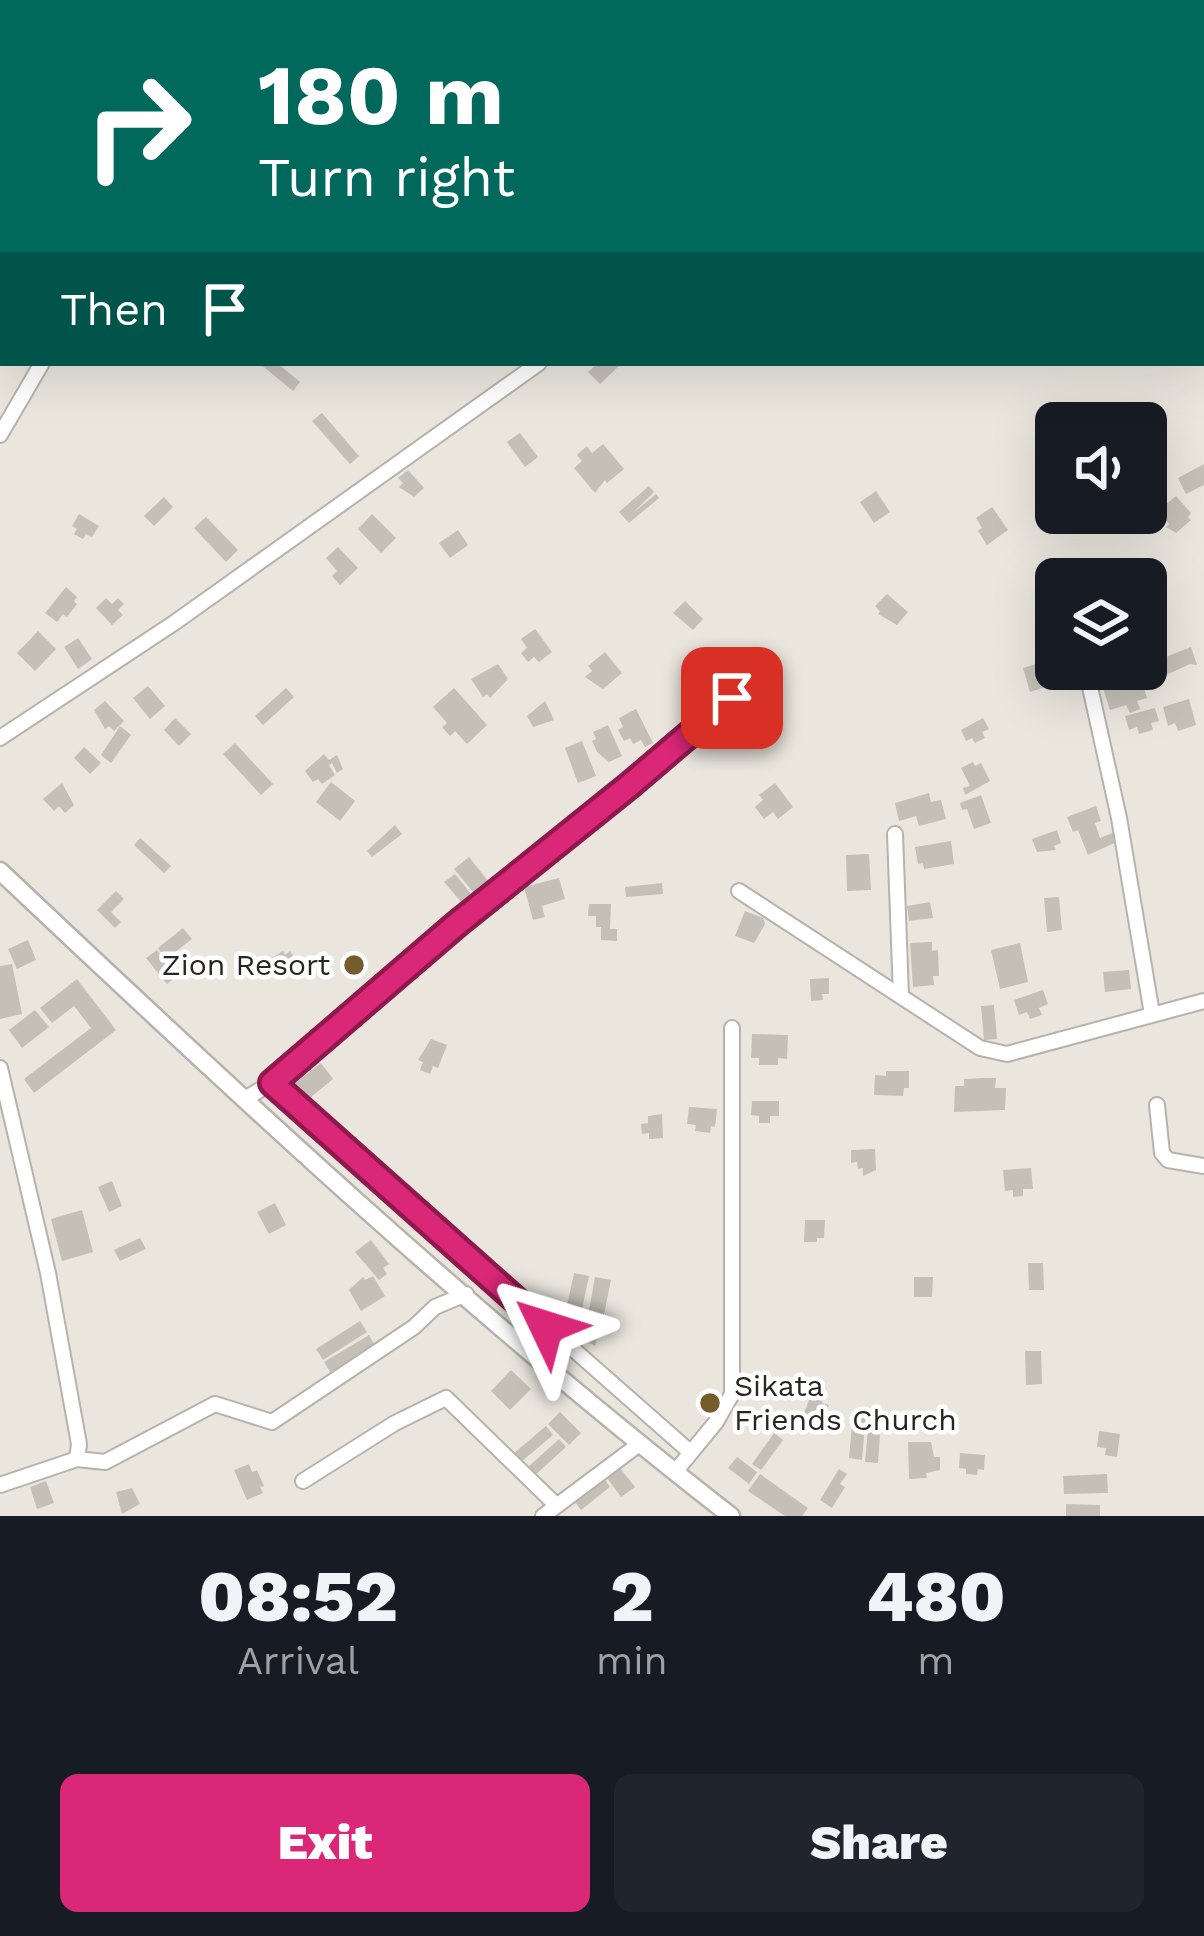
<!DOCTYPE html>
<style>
:root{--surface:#171b24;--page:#20242c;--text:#f1f3f6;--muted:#9ea1a6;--accent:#db2777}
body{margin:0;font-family:"Work Sans",sans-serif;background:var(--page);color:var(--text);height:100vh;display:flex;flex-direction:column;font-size:45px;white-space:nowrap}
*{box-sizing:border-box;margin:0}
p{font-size:39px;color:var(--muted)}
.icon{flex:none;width:66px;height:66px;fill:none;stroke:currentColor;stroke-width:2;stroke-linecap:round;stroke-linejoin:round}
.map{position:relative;height:1516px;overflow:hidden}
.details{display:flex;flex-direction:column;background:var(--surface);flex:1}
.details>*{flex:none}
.top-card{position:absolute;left:0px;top:0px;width:1206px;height:366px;box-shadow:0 12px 48px #0002;background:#00695c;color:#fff;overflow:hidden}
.fabs{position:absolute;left:1035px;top:402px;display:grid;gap:24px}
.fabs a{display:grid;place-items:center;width:132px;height:132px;border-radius:18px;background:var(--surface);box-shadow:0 12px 48px #0002;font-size:60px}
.pin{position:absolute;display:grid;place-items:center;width:102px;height:102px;color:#fff;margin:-51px;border-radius:24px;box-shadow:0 6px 18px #0006}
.me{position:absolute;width:132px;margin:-66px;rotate:311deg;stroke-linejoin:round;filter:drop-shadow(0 0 9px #0008)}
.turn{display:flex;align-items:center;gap:42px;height:252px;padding:0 60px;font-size:54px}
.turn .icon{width:156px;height:156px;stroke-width:2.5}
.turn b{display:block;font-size:84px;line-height:102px}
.then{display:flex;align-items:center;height:114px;padding:0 60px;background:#0003;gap:24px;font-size:45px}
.eta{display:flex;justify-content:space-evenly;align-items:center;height:204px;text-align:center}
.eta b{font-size:72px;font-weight:800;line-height:84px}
.cta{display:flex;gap:24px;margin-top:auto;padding:24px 60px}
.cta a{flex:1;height:138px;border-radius:18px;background:var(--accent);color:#fff;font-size:48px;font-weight:800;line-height:138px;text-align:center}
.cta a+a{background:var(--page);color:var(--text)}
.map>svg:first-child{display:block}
.building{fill:#c4c0b8}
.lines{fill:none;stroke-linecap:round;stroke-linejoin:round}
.minor-casing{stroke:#b7b2ab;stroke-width:18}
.tertiary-casing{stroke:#b7b2ab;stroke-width:21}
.minor{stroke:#fff;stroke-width:14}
.tertiary{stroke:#fff;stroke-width:16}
.route-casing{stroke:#8e194d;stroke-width:30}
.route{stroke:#db2777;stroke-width:21}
.poi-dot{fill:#755c2d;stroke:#fff;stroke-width:4.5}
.labels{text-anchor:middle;stroke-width:9;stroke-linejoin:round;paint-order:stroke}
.poi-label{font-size:30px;fill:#272623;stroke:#fff;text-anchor:end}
</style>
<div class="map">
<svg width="1204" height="1516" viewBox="0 0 1204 1516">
<rect width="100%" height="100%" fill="#eae6de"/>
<!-- building -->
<g class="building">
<path d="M259,363h18l23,19 -7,9z"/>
<path d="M598,363l21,3 -19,18 -12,-12z"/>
<path d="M322,413l37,43 -9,8 -38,-43z"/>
<path d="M520,433l18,24 -13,10 -18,-25z"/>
<path d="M603,444l21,25 -17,14 -2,-3 -10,13 -21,-25 8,-7 -5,-6 10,-9 5,7z"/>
<path d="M1204,464v21l-18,9 -8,-16z"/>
<path d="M408,470l16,18 -10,9 -15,-10 4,-4 -5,-5z"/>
<path d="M649,486l5,6 -21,21 23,-19 3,4 -30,25 -10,-11z"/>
<path d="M876,491l14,21 -16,11 -14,-21z"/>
<path d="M1176,496l15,17 -3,4 3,3 -15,13 -10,-6 3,-3 -11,-13z"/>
<path d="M164,497l9,10 -19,19 -10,-10z"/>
<path d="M992,507l16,23 -21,15 -9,-14 4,-3 -6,-10z"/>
<path d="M79,514l20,12 -7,11 -6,-3 -3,5 -9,-5 3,-5 -5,-3z"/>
<path d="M372,514l24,24 -15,15 -23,-24z"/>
<path d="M206,517l32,33 -12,12 -32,-34z"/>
<path d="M458,530l10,15 -18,13 -11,-15z"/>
<path d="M338,547l20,21 -18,17 -8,-9 5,-5 -11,-13z"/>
<path d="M66,587l11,10 -3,4 3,3 -10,13 -4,-3 -6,8 -12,-9z"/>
<path d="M887,594l21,18 -11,13 -19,-11 2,-3 -5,-5z"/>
<path d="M106,598l6,6 6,-6 6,6 -6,6 5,5 -11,10 -16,-17z"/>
<path d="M685,601l18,18 -10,11 -20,-17z"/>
<path d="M535,629l17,23 -13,10 -5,-5 -6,5 -7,-9 6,-5 -6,-9z"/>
<path d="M38,631l18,18 -21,22 -18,-18z"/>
<path d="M78,638l14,21 -14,10 -14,-22z"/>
<path d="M1191,647l6,18 -7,-1 -35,16 -7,-16z"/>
<path d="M605,652l17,21 -19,16 -18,-12 7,-6 -4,-5z"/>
<path d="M1052,659l3,25 -25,8 -7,-24z"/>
<path d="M498,664l10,15 -18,19 -3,-4 -4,3 -12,-18z"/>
<path d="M1140,676l7,22 -10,3 3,8 -10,4 -4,-8 -16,5 -7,-22z"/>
<path d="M148,686l17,20 -15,13 -17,-21z"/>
<path d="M286,688l8,9 -31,28 -8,-9z"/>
<path d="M454,688l33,37 -20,19 -12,-13 -5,5 -8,-9 5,-4 -14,-16z"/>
<path d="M1189,699l7,26 -18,6 -3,-8 -7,3 -5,-19z"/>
<path d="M105,701l19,20 -10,10 -5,-5 -4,3 -11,-19z"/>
<path d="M545,701l9,19 -21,7 -6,-11z"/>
<path d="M1155,708l4,13 -8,2 2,7 -14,4 -2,-7 -8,3 -4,-14z"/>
<path d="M636,709l17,34 -8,4 -4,-7 -8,4 -3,-6 -6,3 -6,-11 5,-3 -4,-9z"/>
<path d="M175,718l16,16 -12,12 -15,-16z"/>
<path d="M983,718l6,11 -7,3 3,6 -10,5 -3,-5 -6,3 -5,-11z"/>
<path d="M608,725l14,31 -13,6 -12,-10 -5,-11 4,-2 -3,-7z"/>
<path d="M120,726l11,9 -20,28 -10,-8z"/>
<path d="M582,741l14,35 -18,7 -13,-35z"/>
<path d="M235,743l38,41 -12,11 -38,-41z"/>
<path d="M84,747l17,16 -11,11 -16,-16z"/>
<path d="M324,754l5,6 8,-5 6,14 -6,4 -5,-10 -3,2 6,10 -13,9 -4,-5 -5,3 -8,-11z"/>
<path d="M973,762l2,4 6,-3 9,18 -25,14 -2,-7 7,-2 -9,-18z"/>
<path d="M331,782l24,19 -15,20 -24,-19z"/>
<path d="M62,783l12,22 -9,8 -6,-7 -5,5 -11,-12z"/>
<path d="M775,783l18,24 -15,12 -5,-7 -9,7 -9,-12 8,-7 -4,-5z"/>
<path d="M929,793l2,9 10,-2 5,19 -27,7 -3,-10 -17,5 -4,-18z"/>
<path d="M981,795l10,28 -17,6 -7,-20 -5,1 -2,-7z"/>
<path d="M1096,806l5,15 -6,2 5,15 15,-6 4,9 -31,14 -10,-25 -5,2 -6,-15z"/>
<path d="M395,825l7,9 -30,23 -5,-6z"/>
<path d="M1057,830l4,13 -7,3 2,4 -19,2 -5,-13z"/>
<path d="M140,838l31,28 -7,7 -30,-28z"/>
<path d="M951,841l3,23 -30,5 -1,-6 -5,1 -3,-17z"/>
<path d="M869,854l2,36 -24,1 -1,-36z"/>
<path d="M469,857l19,24 -14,12 -20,-24z"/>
<path d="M455,874l17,21 -10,8 -18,-21z"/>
<path d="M559,878l6,21 -23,7 3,11 -12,3 -9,-33z"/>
<path d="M662,883l1,11 -37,3 -1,-10z"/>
<path d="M116,891l8,8 -13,13 10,10 -6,6 -18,-18z"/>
<path d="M1059,897l3,33 -15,2 -3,-34z"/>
<path d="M930,902l3,16 -24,3 -2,-15z"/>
<path d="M589,904h22l-1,25h7v12l-16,-1v-13h-5v-11h-8z"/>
<path d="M745,911l18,7 2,6 -11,19 -19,-7z"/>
<path d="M183,928l9,11 -26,20 -8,-11z"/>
<path d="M28,940l8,20 -19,9 -9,-20z"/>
<path d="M932,942v9l6,-1 1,26h-6l1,9 -21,2 -3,-44z"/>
<path d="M1020,943l8,39 -28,7 -9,-39z"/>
<path d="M157,950l20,26 -10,8 -21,-26z"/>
<path d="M283,951l2,4 5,-4 10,17 -17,10 -2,-5 -5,2 -9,-14z"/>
<path d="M12,964l10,50 -22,5v-53z"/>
<path d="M1129,970l2,19 -26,3 -2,-20z"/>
<path d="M829,978v16h-7l1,6 -12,1 -1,-22z"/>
<path d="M77,979l39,51 -82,63 -10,-14 67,-51 -17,-22 -22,17 -12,-15z"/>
<path d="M1043,990l5,14 -9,4 3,7 -12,4 -3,-7 -8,3 -5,-15z"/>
<path d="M994,1005l3,34 -13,1 -3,-34z"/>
<path d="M35,1010l14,17 -27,21 -13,-18z"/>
<path d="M752,1034l36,1 -1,24 -9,-1v7h-19v-7h-8z"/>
<path d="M431,1039l16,6 -9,23 -5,-2 -3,8 -10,-4 3,-8 -5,-2z"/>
<path d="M321,1063l12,16 -28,23 -3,-4 -4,4 -7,-8 6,-5 -4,-4z"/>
<path d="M886,1071h23v17h-5l-1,8 -29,-1 1,-20 11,1z"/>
<path d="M984,1078h12l-1,10h11l-1,22 -51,2 1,-26h9v-7z"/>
<path d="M752,1101h27v15h-9v7h-11v-7l-8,-1z"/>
<path d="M689,1107l28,2 -2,18 -4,-1 -1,7 -15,-2 1,-6 -9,-1z"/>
<path d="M662,1114l1,24 -14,1v-6l-7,1 -1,-10 7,-1v-7z"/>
<path d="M875,1149l1,21 -13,6v-8l-5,1 -1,-7 -6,1v-13z"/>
<path d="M1031,1168l2,21h-10v7l-10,1v-7l-8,1 -2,-21z"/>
<path d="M112,1181l10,25 -13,6 -11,-25z"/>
<path d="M275,1203l11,22 -17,9 -12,-22z"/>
<path d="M82,1210l11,42 -31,9 -11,-42z"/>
<path d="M805,1220h20l-1,18h-7v4h-13z"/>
<path d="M140,1238l6,11 -26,12 -6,-11z"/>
<path d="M371,1240l18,24 -6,4 4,6 -8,6 -24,-28z"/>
<path d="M1028,1263h15l1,27h-15z"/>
<path d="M574,1273l15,3 -8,38 -15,-3z"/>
<path d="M373,1276l12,20 -24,15 -12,-21 14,-13 2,3z"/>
<path d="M595,1277l16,3 -8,39 -15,-3z"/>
<path d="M914,1277h19l-1,20h-18z"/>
<path d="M569,1314l32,8 -6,24 -30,-19z"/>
<path d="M360,1321l7,11 -44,28 -7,-11z"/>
<path d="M369,1335l6,11 -44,27 -7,-11z"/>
<path d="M1025,1351h16l1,33 -16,1z"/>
<path d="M511,1370l20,19 -21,21 -19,-19z"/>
<path d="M812,1392l12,4 -2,7 7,2 -7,17 -7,-2 -2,6 -12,-5z"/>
<path d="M560,1412l21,21 -12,12 -21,-21z"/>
<path d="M853,1413l13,1 -4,46 -13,-2z"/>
<path d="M869,1418l12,1 -3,44 -13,-1z"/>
<path d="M546,1426l7,9 -32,27 -8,-8z"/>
<path d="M1099,1431l21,3 -3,23 -12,-2 1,-7 -9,-1z"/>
<path d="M774,1433l9,7 -22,30 -9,-6z"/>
<path d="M559,1439l7,8 -33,30 -7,-8z"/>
<path d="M908,1442h23l3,15h6v13l-14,3 1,5 -18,1z"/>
<path d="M960,1453l25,2 -1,15 -6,-1 -1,6 -11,-1v-5l-7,-1z"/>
<path d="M737,1457l20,15 -8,12 -21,-16z"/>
<path d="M249,1464l3,8 5,-2 7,16 -4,1 3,6 -16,7 -13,-30z"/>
<path d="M620,1468l15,19 -14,10 -14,-19z"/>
<path d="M839,1469l8,5 -7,10 5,3 -13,21 -12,-8z"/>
<path d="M760,1474l48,34 -6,8h-17l-37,-25z"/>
<path d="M1107,1474l1,19 -44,1 -1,-18z"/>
<path d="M602,1476l8,11 -29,23 -8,-11z"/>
<path d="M46,1481l8,22 -17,6 -7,-22z"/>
<path d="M132,1488l8,16 -18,10 -6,-22z"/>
<path d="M1066,1504l34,1v11h-34z"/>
</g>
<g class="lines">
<defs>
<g id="minor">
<path d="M208,3l2,-3"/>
<path d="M965,3l4,-3"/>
<path d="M0,435l42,-72"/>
<path d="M1086,669l33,149 33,196"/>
<path d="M0,738l174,-115 365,-260"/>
<path d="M895,834l6,162"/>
<path d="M739,891l241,157 27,6 197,-53"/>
<path d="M0,1068l48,205 31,171 -2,15 -77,26"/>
<path d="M271,1083l419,369"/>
<path d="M245,1099l26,-16 185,-159 174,-139 102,-88"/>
<path d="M1157,1105l5,48 6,7 36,6"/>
<path d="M77,1459l28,3 110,-58 57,18 142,-95 21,-20 31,-13"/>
<path d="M675,1472l41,-50 16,-28v-366"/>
<path d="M303,1481l92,-58 51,-25 109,106"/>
<path d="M543,1516l95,-71"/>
</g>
<path id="tertiary" d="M0,871c235,222 476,447 731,645"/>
</defs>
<!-- minor casing -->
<use href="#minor" class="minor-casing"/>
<!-- tertiary casing -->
<use href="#tertiary" class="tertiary-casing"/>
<!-- minor -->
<use href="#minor" class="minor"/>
<!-- tertiary -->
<use href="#tertiary" class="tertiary"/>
</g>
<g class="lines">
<defs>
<path id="route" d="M546,1327l-274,-244 185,-159 173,-139 102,-87"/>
</defs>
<!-- route casing -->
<use href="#route" class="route-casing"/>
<!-- route -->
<use href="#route" class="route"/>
</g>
<!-- markers -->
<g class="poi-dot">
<circle cx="354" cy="965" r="12"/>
<circle cx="710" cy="1403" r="12"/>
</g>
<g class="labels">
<!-- poi labels -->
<g class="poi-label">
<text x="330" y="975">Zion Resort</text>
<text x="734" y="1396" text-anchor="start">Sikata<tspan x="734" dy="34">Friends Church</tspan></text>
</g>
</g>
</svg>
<div class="fabs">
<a><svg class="icon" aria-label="sound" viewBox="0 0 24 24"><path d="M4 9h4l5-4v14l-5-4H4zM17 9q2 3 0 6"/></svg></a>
<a><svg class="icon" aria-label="layers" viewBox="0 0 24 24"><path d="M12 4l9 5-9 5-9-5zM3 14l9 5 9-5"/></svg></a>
</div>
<div class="pin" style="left:732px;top:698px;background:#d93025"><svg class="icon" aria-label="arrive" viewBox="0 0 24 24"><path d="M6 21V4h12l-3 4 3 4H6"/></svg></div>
<svg class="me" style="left:546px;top:1327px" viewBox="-20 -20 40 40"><path d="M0-17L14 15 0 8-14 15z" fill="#db2777" stroke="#fff" stroke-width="4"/></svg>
<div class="top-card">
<div class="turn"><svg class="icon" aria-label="right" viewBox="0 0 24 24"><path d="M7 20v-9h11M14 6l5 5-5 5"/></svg><div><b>180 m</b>Turn right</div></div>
<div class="then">Then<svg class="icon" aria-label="arrive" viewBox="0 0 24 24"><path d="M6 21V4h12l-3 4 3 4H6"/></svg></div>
</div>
</div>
<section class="details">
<div class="eta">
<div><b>08:52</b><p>Arrival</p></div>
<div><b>2</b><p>min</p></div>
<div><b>480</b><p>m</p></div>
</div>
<div class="cta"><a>Exit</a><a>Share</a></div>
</section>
